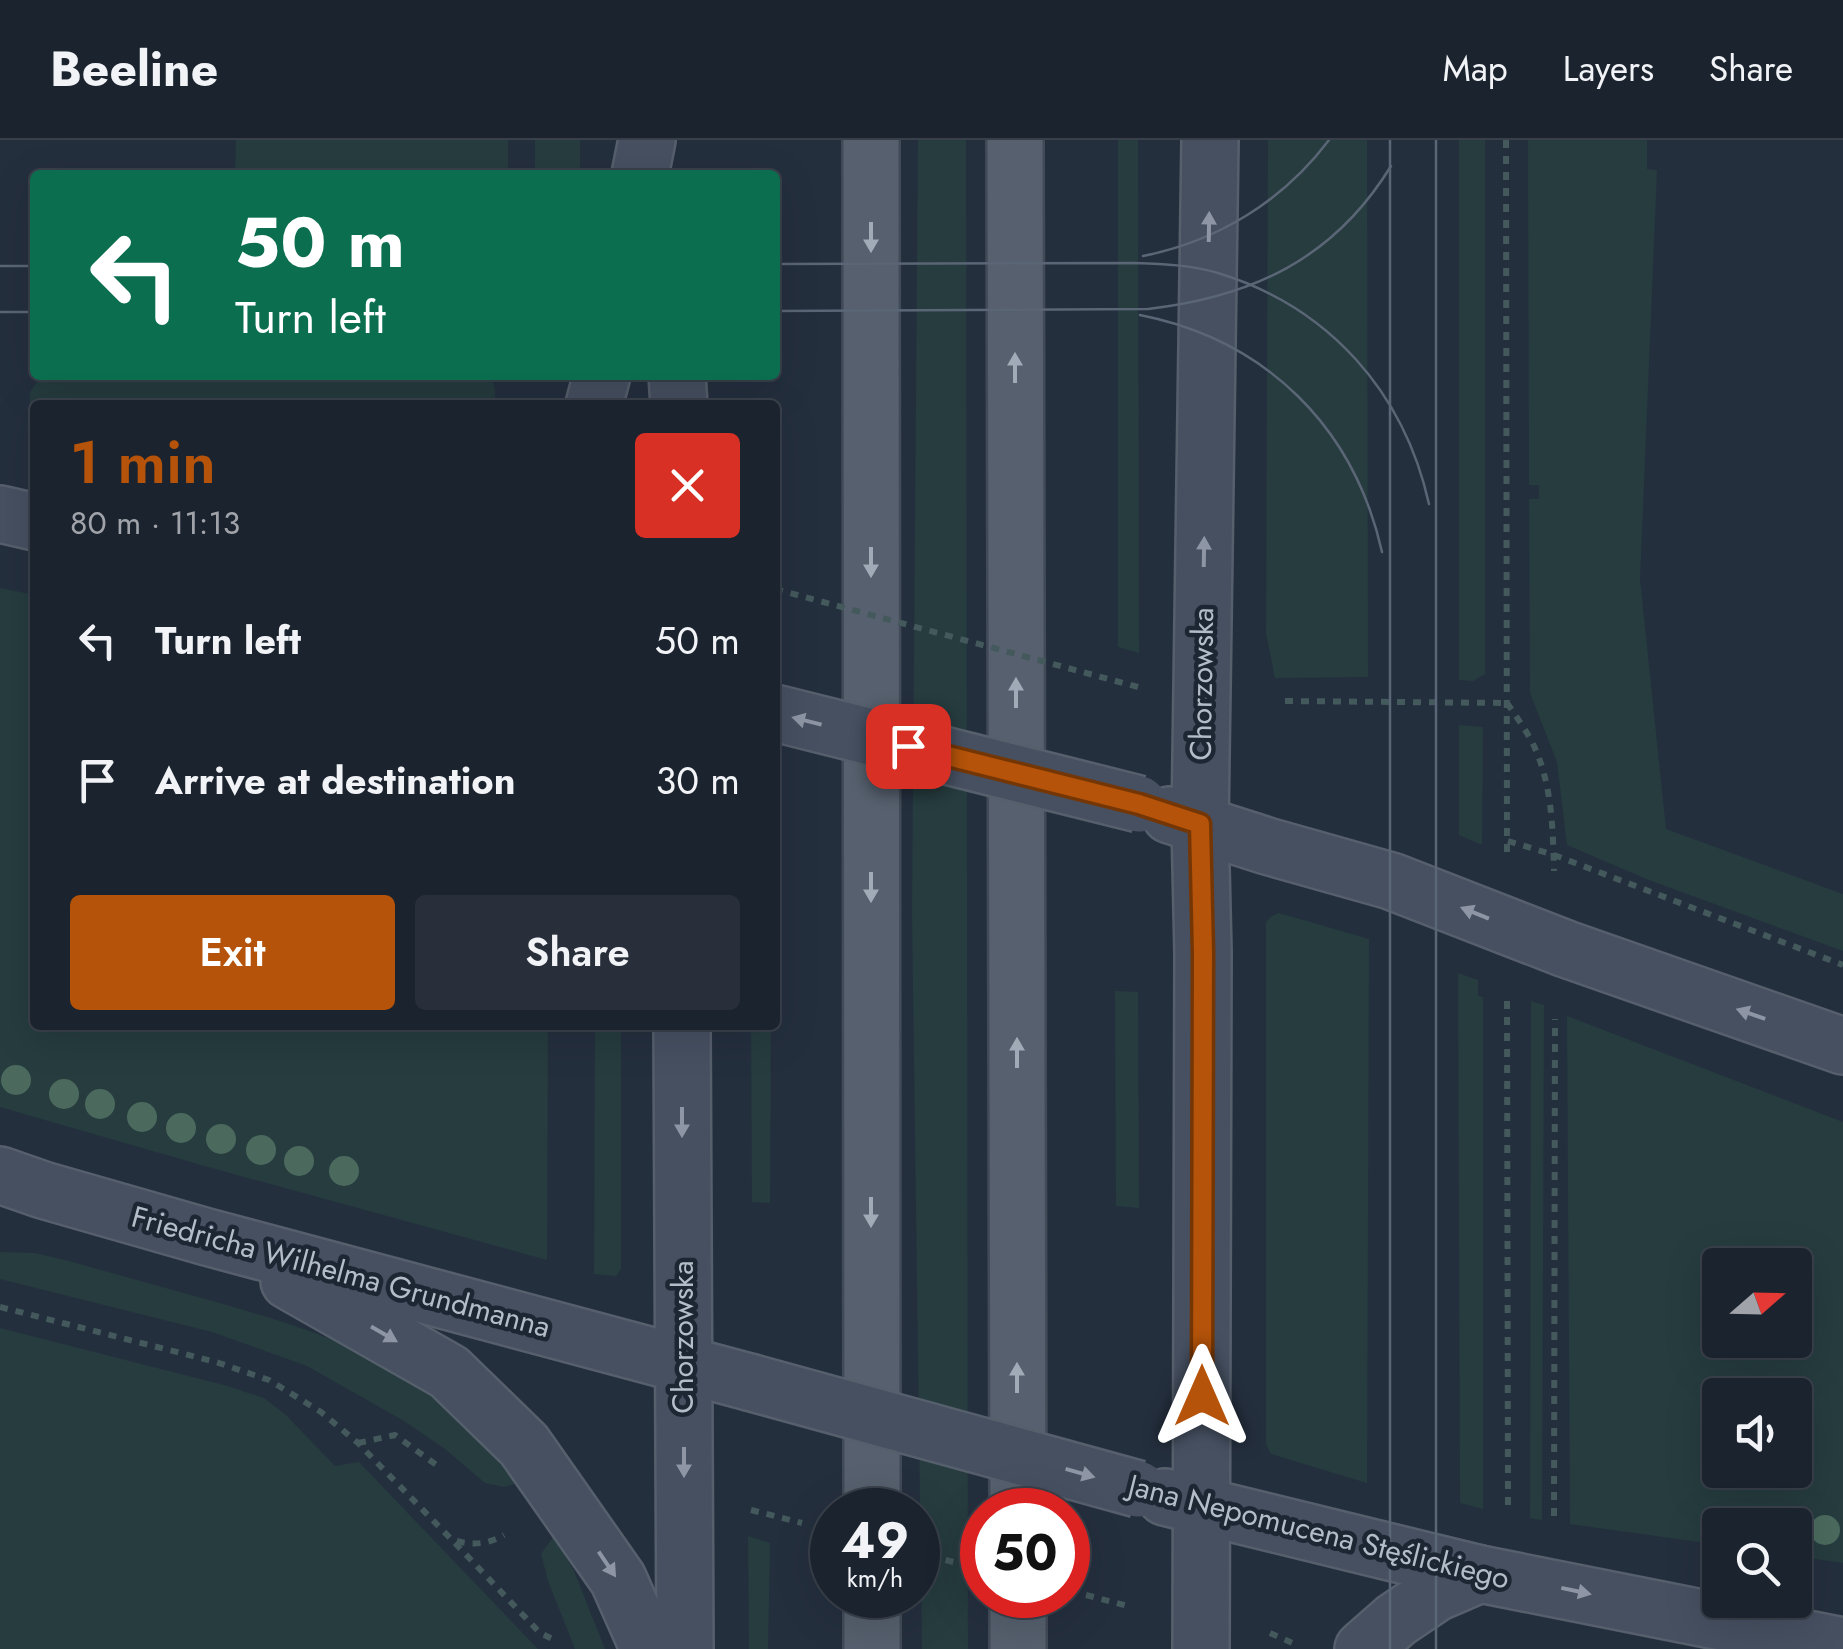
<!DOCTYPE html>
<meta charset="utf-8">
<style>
:root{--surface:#1b232e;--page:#282f3a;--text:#f1f3f6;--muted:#a0a4aa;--line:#39404a;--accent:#b45309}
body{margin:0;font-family:Jost,sans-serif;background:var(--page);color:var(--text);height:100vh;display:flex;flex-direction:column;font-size:38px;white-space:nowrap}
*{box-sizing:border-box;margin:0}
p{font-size:32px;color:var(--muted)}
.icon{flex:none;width:55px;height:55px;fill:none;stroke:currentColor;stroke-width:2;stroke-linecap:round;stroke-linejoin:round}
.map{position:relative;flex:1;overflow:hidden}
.drawer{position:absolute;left:30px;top:260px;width:750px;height:630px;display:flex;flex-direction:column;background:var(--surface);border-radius:10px;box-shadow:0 10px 40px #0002,0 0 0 2px var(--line)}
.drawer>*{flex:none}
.hud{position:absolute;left:30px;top:30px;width:750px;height:210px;border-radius:10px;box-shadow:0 10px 40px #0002,0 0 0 2px var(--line);background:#0b6e4f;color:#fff;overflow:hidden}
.needle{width:65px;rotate:70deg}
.fabs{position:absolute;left:1702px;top:1108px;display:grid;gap:20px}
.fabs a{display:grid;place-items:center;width:110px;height:110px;border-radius:10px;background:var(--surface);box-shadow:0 10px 40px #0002,0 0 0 2px var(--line);font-size:50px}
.speed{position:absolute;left:810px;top:1348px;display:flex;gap:20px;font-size:50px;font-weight:700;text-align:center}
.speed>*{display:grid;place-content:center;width:130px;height:130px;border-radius:50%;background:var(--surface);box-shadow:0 10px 40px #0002,0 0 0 2px var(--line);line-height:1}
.speed small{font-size:25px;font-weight:400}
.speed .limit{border:15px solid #d22;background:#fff;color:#111}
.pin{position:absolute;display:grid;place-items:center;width:85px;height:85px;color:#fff;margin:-42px;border-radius:20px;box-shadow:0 5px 15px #0006}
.me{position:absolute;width:110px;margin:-55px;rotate:0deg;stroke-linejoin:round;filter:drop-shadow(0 0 8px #0008)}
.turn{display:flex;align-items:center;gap:35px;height:210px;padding:0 40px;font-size:45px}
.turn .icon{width:130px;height:130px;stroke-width:2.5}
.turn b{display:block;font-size:70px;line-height:85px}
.round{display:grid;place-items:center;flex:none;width:105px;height:105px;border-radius:10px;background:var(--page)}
.overview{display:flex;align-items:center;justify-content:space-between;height:170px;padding:0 40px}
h1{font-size:60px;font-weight:600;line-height:75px;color:var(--accent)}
.button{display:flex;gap:20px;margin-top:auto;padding:20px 40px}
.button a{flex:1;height:115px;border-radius:10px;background:var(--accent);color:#fff;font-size:40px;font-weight:600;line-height:115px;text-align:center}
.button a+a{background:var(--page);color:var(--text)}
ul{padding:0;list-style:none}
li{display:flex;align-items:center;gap:30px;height:140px;padding:0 40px}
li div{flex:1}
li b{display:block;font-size:38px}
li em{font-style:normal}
header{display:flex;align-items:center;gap:60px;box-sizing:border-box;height:140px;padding:0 50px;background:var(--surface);border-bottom:2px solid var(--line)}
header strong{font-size:48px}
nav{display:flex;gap:55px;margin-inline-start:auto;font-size:35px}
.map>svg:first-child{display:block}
.green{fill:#263c3f;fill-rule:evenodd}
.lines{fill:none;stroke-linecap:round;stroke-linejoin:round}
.secondary-casing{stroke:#565f6c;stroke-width:60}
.primary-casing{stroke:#414a57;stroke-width:60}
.path{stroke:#44595c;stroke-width:6;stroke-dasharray:8 8;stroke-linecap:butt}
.secondary{stroke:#465061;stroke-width:55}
.primary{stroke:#56606e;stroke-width:55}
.tram{stroke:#5a6575;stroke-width:2.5}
.secondary-bridge-casing{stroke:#565f6c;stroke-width:60;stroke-linecap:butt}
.path-bridge{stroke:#44595c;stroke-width:6;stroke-dasharray:8 8;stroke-linecap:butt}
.secondary-bridge{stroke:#465061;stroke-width:55}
.tree{fill:#4b6a5d}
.oneway{fill:#8e96a5}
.oneway2{fill:#a1aab7}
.route-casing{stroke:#753606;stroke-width:25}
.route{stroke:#b45309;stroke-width:18}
.labels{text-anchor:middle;stroke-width:9;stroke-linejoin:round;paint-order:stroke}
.street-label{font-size:30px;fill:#b4bcc9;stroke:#1d2633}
</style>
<header>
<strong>Beeline</strong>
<nav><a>Map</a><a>Layers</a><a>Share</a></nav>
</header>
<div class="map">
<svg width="1843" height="1509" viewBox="0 0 1843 1509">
<rect width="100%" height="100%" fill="#242f3e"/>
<!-- green -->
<g class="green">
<path d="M236,0h272v35h-273z"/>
<rect x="535" y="0" width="45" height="35"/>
<path d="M918,0h48l2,1509h-46l-10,-736z"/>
<path d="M1118,0h20l1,513 -21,-6z"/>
<path d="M1268,0h99l1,537 -93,1 -9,-44z"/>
<path d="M1459,0h26v534l-12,7 -14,-1z"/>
<path d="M1528,0h119v29l10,1 -17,409 26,250 177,65v57l-194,-71 -82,-35 -10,-83 -27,-69 -1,-194h10v-14h-10z"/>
<path d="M374,235l112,3 7,4 2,7v16h-460v12c-9,-19 -8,-29 11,-41z"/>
<path d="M0,448l35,7v430h513l-1,235 -339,-93 -208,-60z"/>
<path d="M1459,585l24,2 -1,118 -23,-10z"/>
<path d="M1279,773l90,26 -2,544 -96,-29 -5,-10v-522l6,-6z"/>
<path d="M1458,833l20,7v16l5,1v512l-23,-6z"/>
<path d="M1115,851l23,1 1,216 -23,-2z"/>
<path d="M1531,861l13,4 -2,515 -12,-2z"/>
<path d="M1567,876l276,106v441l-48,-7v-31h-75v20l-150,-21zM1720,1125h75v75h-75zM1720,1255h75v75h-75z"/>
<path d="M595,885h26v244l-5,7 -22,-2z"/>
<path d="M751,885h20l-1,178 -18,-1z"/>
<path d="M0,1112l35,1 34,8c49,14 98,27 147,41 63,18 128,37 185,71 44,27 85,68 116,110l-13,4 -19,-4 -40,-34 -41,-28 -97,-55 -95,-34 -212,-53z"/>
<path d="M0,1188l224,57 40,13 22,17 49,51 24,-4 179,187h-538z"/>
<path d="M554,1396l20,35 31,78h-30l-27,-68 -7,-27z"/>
<path d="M748,1396l22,7 -2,106h-19z"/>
</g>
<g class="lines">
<defs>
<g id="secondary">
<path d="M640,35l7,-35"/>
<path d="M677,235l2,30"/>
<path d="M594,265l8,-30"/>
<path d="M0,374l35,8"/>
<path d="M1170,675l97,31 124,35 175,68 277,97"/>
<path d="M682,885l3,624"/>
<path d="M0,1035l43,15 164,47 542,145"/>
<path d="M289,1141l160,91 75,73 94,134 31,70"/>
<path d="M1165,1357l315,77 363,72"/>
<path d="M1201,1509l2,-696 -3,-128 10,-685"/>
<path d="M1363,1509l33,-29 40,-27 44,-19"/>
</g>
<g id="primary">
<path d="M871,0l1,1370"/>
<path d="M1015,0l3,1370"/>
<path d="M872,1455v54"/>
<path d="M1018,1455v54"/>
</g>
</defs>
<!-- secondary casing -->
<use href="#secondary" class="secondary-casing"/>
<!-- primary casing -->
<use href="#primary" class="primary-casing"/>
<!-- path -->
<g class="path">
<path d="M1506,0l1,714"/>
<path d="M1285,561l222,2"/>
<path d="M1507,563c9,13 19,27 26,41 19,39 20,85 21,127"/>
<path d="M1508,701l46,14 289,110"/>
<path d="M1507,861l1,508"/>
<path d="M0,1167l216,55 53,18 52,32 37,31 93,96c18,7 36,6 53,-4"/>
<path d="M358,1303l37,-8 47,34"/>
<path d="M751,1370l51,13"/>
<path d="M1554,1376l1,-497"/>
<path d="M455,1403l85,90 17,8"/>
<path d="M930,1416l27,7"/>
<path d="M1086,1455l46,12"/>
<path d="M1270,1493l25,11"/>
</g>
<!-- secondary -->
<use href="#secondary" class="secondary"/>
<!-- primary -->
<use href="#primary" class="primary"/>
<!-- tram -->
<g class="tram">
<path d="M1143,116c75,-15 140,-55 186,-116"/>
<path d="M775,124l360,-1c28,1 56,2 83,10 111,34 186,119 211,231"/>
<path d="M0,126h35"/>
<path d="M775,171l373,-2c104,-12 186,-50 243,-143"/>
<path d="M0,172h35"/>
<path d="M1140,175c126,25 214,112 242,237"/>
<path d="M1390,1509v-1509"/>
<path d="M1436,1509v-1509"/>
</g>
<defs>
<g id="secondary-bridge">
<path d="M775,573l364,91"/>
<path d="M749,1242l389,107"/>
</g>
</defs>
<!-- secondary-bridge casing -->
<use href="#secondary-bridge" class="secondary-bridge-casing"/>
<!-- path-bridge -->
<path class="path-bridge" d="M775,449l363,98"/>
<!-- secondary-bridge -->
<use href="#secondary-bridge" class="secondary-bridge"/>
</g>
<!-- trees -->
<g class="tree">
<circle cx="16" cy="940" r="15"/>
<circle cx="64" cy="954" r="15"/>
<circle cx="100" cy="964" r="15"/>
<circle cx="142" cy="977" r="15"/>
<circle cx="181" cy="988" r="15"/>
<circle cx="221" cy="999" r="15"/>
<circle cx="261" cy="1010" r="15"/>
<circle cx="299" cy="1021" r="15"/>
<circle cx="344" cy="1031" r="15"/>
<circle cx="1825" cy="1390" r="15"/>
</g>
<!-- one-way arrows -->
<defs><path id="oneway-solid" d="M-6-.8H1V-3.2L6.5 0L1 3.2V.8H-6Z" transform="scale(2.5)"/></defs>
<g class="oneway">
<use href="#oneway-solid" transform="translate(1209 87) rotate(-89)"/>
<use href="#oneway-solid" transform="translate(1204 412) rotate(-89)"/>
<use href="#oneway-solid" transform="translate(807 581) rotate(-166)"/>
<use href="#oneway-solid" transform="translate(1475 773) rotate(-158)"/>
<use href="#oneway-solid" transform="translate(1751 874) rotate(-161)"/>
<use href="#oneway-solid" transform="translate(682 982) rotate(90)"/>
<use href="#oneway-solid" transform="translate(384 1194) rotate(30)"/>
<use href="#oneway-solid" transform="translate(684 1322) rotate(90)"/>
<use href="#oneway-solid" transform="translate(1080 1333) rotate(16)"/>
<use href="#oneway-solid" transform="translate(607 1424) rotate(56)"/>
<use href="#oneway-solid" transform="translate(1576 1451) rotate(12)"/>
</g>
<g class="oneway2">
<use href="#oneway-solid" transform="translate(871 97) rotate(90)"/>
<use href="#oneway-solid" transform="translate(1015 228) rotate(-90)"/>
<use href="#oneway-solid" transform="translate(871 422) rotate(90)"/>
<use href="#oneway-solid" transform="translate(1016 553) rotate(-90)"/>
<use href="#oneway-solid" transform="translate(871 747) rotate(90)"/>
<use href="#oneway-solid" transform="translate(1017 913) rotate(-90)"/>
<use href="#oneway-solid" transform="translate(871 1072) rotate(90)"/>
<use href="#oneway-solid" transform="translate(1017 1238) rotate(-90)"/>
</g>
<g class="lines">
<defs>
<path id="route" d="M908,606l231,58 61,20 3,129 -1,443"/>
</defs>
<!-- route casing -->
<use href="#route" class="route-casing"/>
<!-- route -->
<use href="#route" class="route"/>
</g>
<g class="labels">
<!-- street labels -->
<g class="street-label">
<text transform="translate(1202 544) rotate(-89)" y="10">Chorzowska</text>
<text transform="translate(341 1132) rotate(15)" y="10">Friedricha Wilhelma Grundmanna</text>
<text transform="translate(683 1197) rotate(-90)" y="10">Chorzowska</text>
<text transform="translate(1319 1392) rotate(14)" y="10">Jana Nepomucena Stęślickiego</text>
</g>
</g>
</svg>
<div class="fabs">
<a><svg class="needle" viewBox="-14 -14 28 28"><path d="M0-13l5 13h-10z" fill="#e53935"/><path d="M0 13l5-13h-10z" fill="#a0a4aa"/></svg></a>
<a><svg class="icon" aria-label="sound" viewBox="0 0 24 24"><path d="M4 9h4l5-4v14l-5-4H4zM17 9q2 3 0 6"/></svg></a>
<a><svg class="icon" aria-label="search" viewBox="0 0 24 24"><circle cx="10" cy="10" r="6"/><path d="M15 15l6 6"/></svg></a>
</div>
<div class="speed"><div>49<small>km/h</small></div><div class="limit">50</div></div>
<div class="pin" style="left:908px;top:606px;background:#d93025"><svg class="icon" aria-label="arrive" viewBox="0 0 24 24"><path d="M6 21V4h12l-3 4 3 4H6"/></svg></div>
<svg class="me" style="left:1202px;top:1256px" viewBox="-20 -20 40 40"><path d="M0-17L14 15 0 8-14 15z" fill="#b45309" stroke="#fff" stroke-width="4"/></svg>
<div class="hud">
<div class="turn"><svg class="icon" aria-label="left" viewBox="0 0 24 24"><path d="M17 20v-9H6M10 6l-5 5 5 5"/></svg><div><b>50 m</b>Turn left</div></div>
</div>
<section class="drawer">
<div class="overview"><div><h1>1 min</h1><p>80 m · 11:13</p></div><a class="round" style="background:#d93025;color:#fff"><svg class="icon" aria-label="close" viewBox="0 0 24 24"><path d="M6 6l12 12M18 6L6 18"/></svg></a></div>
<ul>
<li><svg class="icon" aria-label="left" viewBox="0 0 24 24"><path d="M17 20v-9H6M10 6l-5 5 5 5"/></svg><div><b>Turn left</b></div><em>50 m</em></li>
<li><svg class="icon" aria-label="arrive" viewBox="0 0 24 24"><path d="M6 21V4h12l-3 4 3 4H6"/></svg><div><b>Arrive at destination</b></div><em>30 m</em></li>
</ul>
<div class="button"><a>Exit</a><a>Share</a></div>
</section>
</div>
